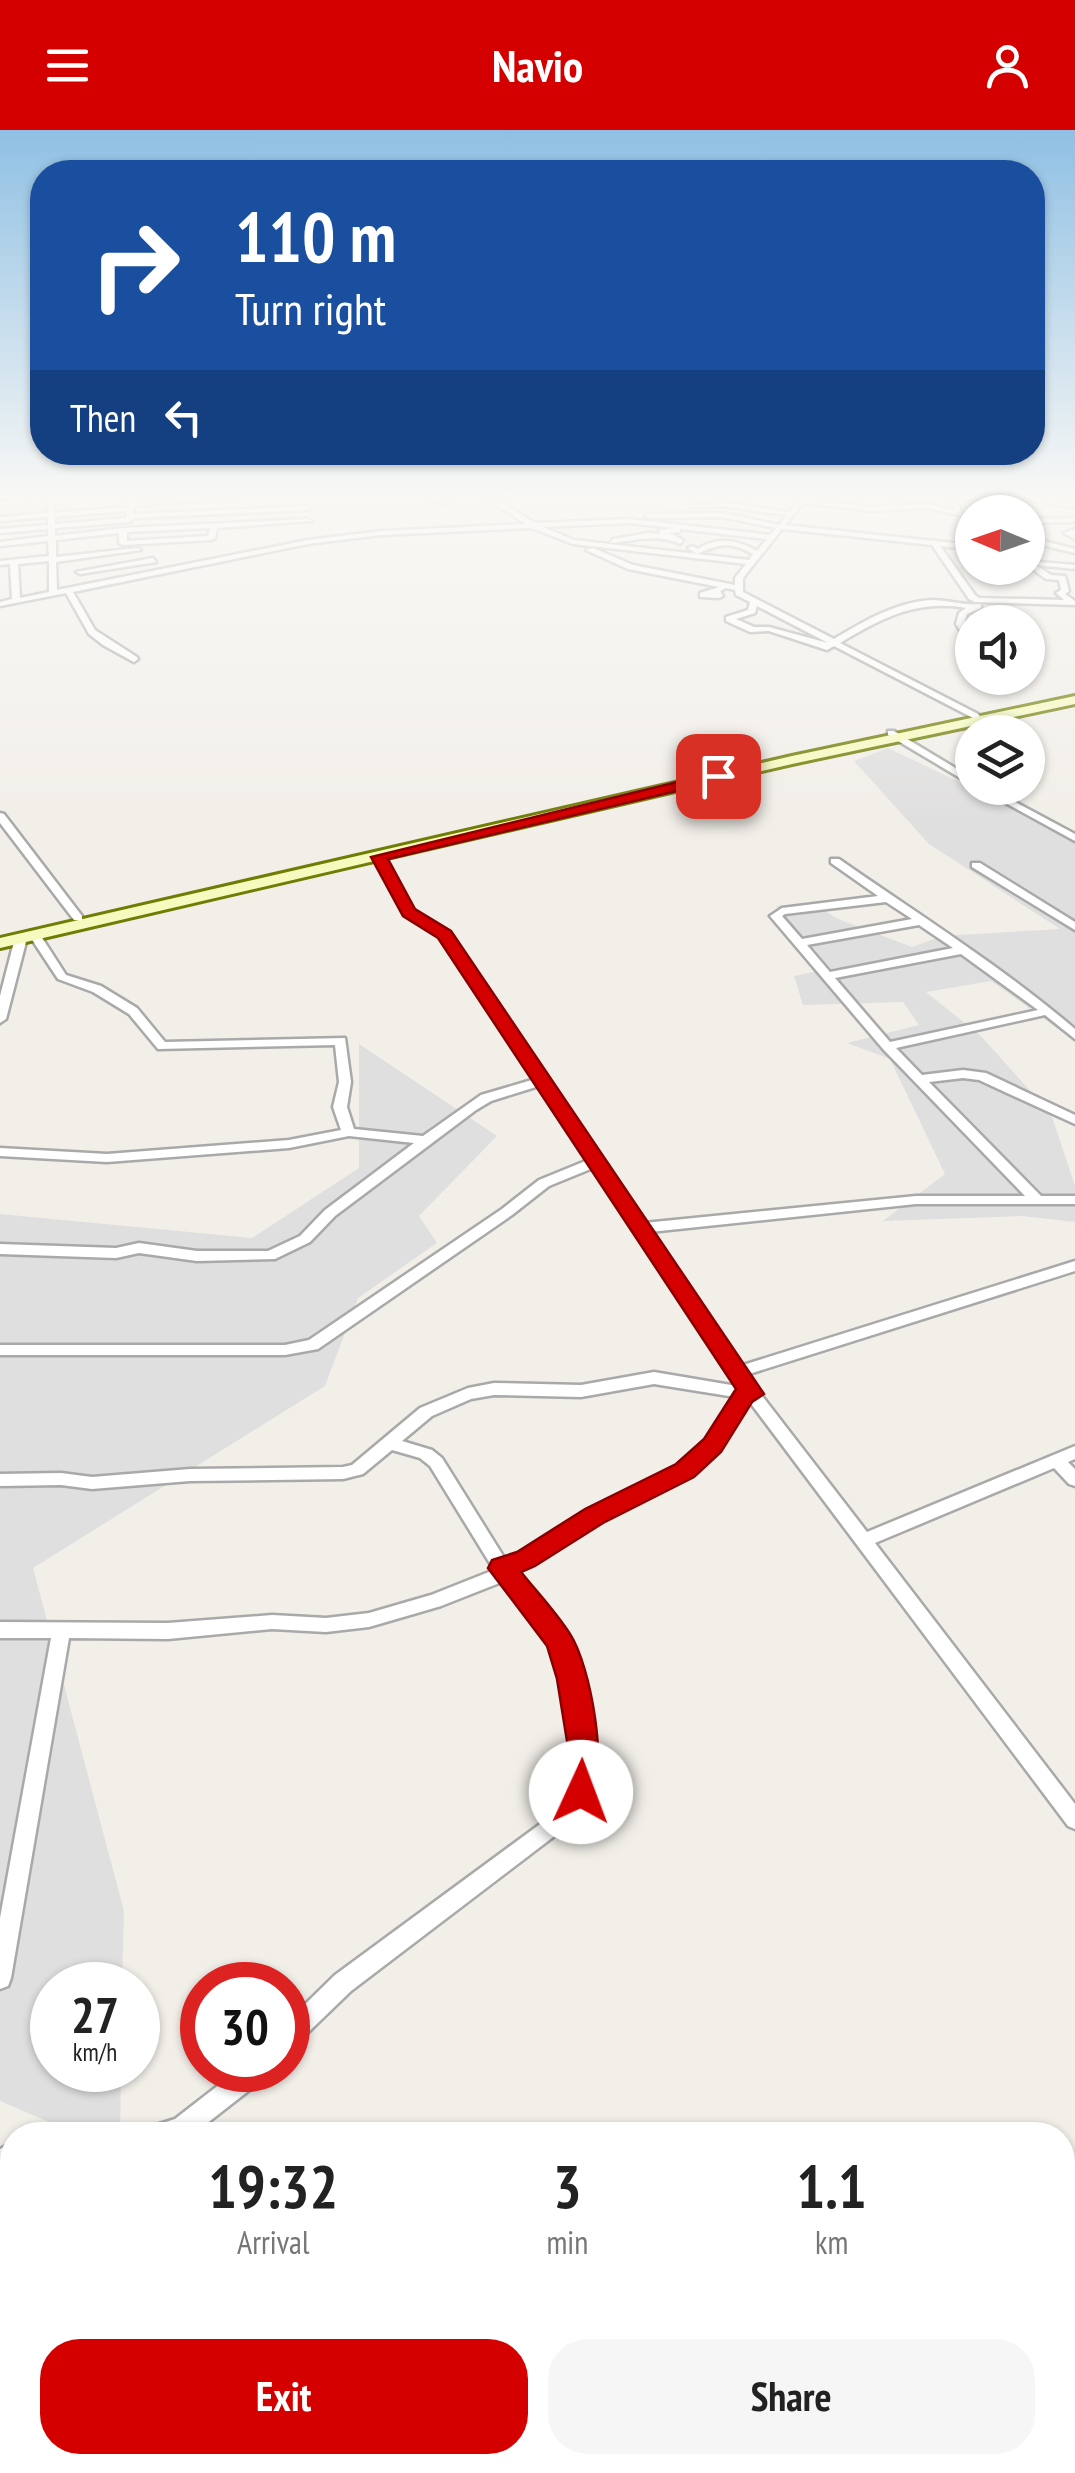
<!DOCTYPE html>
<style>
:root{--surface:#fff;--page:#f6f6f6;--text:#222;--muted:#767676;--accent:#d40000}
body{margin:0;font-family:"PT Sans Narrow",sans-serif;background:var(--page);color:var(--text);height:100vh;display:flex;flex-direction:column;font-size:38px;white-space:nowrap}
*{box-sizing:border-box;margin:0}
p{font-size:32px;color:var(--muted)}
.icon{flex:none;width:55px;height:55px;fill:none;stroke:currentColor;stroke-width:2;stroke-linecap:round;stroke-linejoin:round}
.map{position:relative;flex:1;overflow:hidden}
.sheet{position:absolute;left:0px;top:1992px;width:1075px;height:352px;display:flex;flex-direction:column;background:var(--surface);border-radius:40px 40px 0 0;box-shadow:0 2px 8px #0004}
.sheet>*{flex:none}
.top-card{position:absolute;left:30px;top:30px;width:1015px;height:305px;border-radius:40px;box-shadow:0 2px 8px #0004;background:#1a4fa0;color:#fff;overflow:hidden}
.needle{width:65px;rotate:272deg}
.controls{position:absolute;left:955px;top:365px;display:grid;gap:20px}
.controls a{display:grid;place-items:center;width:90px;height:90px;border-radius:50%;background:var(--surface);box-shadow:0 2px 8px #0004;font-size:50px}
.speed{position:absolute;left:30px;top:1832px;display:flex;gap:20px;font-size:50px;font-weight:700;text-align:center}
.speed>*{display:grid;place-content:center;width:130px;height:130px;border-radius:50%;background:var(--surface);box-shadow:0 2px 8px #0004;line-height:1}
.speed small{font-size:25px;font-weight:400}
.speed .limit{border:15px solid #d22;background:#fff;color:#111}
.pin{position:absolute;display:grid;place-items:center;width:85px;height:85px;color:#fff;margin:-42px;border-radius:20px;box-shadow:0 5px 15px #0006}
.me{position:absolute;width:110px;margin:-55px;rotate:2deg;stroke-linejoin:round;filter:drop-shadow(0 0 8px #0008)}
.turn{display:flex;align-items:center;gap:35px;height:210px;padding:0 40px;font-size:45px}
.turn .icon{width:130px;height:130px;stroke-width:2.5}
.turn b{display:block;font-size:70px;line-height:85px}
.then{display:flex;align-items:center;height:95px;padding:0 40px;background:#0003;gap:20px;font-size:38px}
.eta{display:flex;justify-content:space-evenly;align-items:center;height:170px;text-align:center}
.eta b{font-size:60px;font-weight:800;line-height:70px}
.action{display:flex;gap:20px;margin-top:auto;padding:20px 40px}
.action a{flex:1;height:115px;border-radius:40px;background:var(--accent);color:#fff;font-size:40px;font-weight:800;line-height:115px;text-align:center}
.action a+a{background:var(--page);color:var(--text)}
header{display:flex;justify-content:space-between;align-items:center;height:130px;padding:0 40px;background:var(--accent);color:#fff;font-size:45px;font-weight:800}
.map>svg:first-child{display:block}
.residential{fill:#e0dfdf}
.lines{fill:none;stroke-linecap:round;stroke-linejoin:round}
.street-casing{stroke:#a9a9a9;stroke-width:5}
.secondary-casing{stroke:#707d05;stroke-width:6}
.street{fill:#fff;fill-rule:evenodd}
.secondary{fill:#f7fabf;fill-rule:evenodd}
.rail{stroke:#707070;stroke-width:2.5;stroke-dasharray:10 10;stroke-linecap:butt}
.route{fill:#d40000;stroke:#8a0000;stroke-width:2.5}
</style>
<header><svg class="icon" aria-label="menu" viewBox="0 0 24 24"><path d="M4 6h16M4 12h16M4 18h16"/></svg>Navio<svg class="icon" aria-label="person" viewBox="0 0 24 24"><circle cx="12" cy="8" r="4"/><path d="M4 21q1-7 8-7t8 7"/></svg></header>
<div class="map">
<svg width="1075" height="2343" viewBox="0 0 1075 2343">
<rect width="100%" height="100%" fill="#f2efe9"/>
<!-- residential -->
<g class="residential">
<path d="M888,618l187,89v204l-84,-60 -65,11 55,44 70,78 24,72v36l-53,-6 -139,5 62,-47 -55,-115 -43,-16 72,-18 -16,-23 -100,3 -9,-29 28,-6 -46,-64 36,-3 26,16 74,28 30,-11 118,-7 -131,-85 -75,-83z"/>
<path d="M359,914l138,92 -78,80 18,27 -79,55 -33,88 -292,182 91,343 -2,74h-70v85h69l-1,65h-40l-80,-34v-887l252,24 107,-70z"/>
</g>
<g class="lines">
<defs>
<g id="street">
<path d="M127,363h6v9l122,-9h34l-156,13v8l175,-8 3,2 -3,2 -174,8 -4,4 -75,6v8l68,-8 185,-9 4,2 -95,7 -2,10 -4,2 -88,5 -4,-2v-10l-63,7v17l81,-9 4,2 -85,12 1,28 251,-50 73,-9 145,-7 -48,-31h8l49,30 95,-4 140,16 6,-7 -54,-11 -73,1 -4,-2 4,-2 73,-1 57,12 7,-10 -64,-9 -30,2 -3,-2 33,-4 67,10 15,-19h7l-5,6 66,8 56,-3 28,7 -9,-18h6l10,23 -35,-8 -56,3 -69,-8 -18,22 187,20v4l-32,-3 35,49 4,3 85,2 -8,-7 5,-3 -2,-10 -13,-1 -18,-13v-5l47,4v4l-39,-4 15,10 14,1 4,15 -4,3 10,7v4l-100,-3 -6,-3 -37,-54 -150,-16 -39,49v14l91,47c30,-18 62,-37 98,-39 17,0 33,6 49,4v4l-14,6 -3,10 8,13v8h-3l-13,-21 3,-11 7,-5c-48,-9 -85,10 -126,35l138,71 2,2 -5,3 -141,-73 -7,4 -58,-19 -19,1 -24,-11v-4l22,-7 2,-8 -14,-7 -1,-5 -9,-2 -6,3 3,5 -4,2 -19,-1v-4l19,-6 -91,-18 -42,-19 7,-2 40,17 102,20v-7l11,-14 -173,-20 -41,-16 -151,7 -73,9 -235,48 22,38 42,27 1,2 -4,3 -31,-17 -14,-11 -23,-41 -66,13v-4l12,-3 -2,-35 -10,1v-4l49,-5 -1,-15 -48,5v-4l48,-6v-7l-48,4v-4l48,-4v-8l-48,4v-4l48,-4v-15l3,-2 3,2 1,15 72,-6zM127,381l-1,7 -71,6v-7zM630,393l44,5 -15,2 1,4 -11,-1 -36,6 -3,4c25,-2 46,-10 70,1l3,-4 -14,-7 11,-1v-3l87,10 -10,12c-20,-11 -39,-15 -59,-2l-6,-3 -4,2 9,6c24,-10 31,-13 56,0l-4,6 -175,-20 -31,-13zM210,398l-2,8 -81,5v-9zM49,431v31l-29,6 -2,-34zM757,476l71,37 -59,-16h-15l-18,-8 19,-6z"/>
<path d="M401,363h14l35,9 -3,2z"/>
<path d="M975,363h21l79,10v4z"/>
<path d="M1074,388v4l-46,1v-4z"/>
<path d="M1075,399v10l-11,-6z"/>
<path d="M1036,409l39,10v4l-42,-10z"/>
<path d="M153,428l3,4 -76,12 -4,-2z"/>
<path d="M888,601h6l78,47v7l-84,-50z"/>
<path d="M978,658h11l86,46v7z"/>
<path d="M0,683l4,1 78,102v4h-8l-74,-97z"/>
<path d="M379,724l5,3 29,53 36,22 195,291 272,-27h109l-142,-147 -113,-133 12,-8 96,-12 -47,-33v-4h8c79,55 162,107 236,170v10l-30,-24 -149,33 26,27 41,-5 23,3 89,42v9l-96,-44 -16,-2 -34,4 112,114h34v8h-159l-266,28 90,134 335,-105v10l-329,104 121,157 208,-86v13l-7,3 7,7v17l-6,-2 -15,-16 -179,75 200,261v25l-7,-3 -319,-425 -30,49 -28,24 -91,47 -68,43 -19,6 53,66 9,25 21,105 -8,32 -23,30 -214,163 -55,53 -8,3v-26l47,-46 216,-159 21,-27 4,-23 -19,-105 -6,-17 -49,-62 -61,24 -72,21 -43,5 -54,-3 -104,10 -99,-1 -58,340 -3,8 -8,3v-71l51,-280h-51v-16l168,1 104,-8 54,3 43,-5 62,-18 63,-25 -64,-104 -10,-8 -28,-8 -29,24 -20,5 -153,2 -98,8 -31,-4 -61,1v-12l61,-1 31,4 98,-8 153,-2 9,-2 68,-57 48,-20 26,-5 87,2 73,-13 83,14 -144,-218 -44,18 -37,29 -194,134 -33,6h-285v-10h285l24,-5 193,-131 37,-29 49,-20 -49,-74 -48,15 -15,9 -141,106 -25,26 -35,17 -78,2 -58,-8 -23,5 -116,-4v-10l116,4 23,-5 58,8h71l32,-15 25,-26 89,-67 -65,-7 -60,12 -182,14 -107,-6v-8l107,6 182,-14 52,-10 -8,-23 6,-25 -4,-37 -177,4 -29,-35 -36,-22 -35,-13 -29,-44 2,-2h8l27,42 35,11 36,22 28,34 180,-4 6,44 -4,25 7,22 69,7 58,-41 54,-16 -94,-143 -36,-22 -31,-57zM886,772l26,17 -110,20 -20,-23 3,-2zM919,795l34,23 -123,24 -23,-27zM961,824l77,56 -148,32 -55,-64zM654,1254l81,13 -28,45 -28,24 -91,45 -68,43 -15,5 -63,-101 -10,-8 -30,-9 30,-25 39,-17 23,-4 87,2z"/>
<path d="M972,733h8l95,59v8l-103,-63z"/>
<path d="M21,805l6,3 -21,81 -6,4v-27l15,-58z"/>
<path d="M238,1940h30l-3,8 -73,57h-46l4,-8 25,-8z"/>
<path d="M12,2013v26l-12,6v-26z"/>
<rect x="0" y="2221" width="12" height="26"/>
<path d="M143,2332h26l-1,11h-26z"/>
<path d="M361,2332h26l2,11h-26z"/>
</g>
<path id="secondary" d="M1075,566v8l-283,60 -792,184v-10l792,-182z"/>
</defs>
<!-- street casing -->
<use href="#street" class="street-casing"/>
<!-- secondary casing -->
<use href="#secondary" class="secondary-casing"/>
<!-- street -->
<use href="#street" class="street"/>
<!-- secondary -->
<use href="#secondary" class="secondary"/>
<!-- rail -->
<path class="rail" d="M0,371l75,-8"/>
</g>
<!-- sky -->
<linearGradient id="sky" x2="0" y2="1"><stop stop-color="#8fc0e4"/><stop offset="0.53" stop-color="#f9f8f5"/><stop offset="1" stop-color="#f9f8f5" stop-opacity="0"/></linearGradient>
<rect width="1075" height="691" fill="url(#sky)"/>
<!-- route -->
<path class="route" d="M718,642l5,1v7l-335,79 27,50 36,22 313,463 -12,8 -31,50 -27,25 -91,46 -68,43 -14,6c16,20 35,40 49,62 21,33 38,132 22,168l-11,4 -11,-4 -4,-10 5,-26 -14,-87 -10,-33 -59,-78 4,-8 25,-8 68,-43 91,-45 28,-25 32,-50 -298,-451 -35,-22 -32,-59z"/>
</svg>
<div class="controls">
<a><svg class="needle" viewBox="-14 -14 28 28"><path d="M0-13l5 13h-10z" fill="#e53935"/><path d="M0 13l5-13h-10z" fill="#767676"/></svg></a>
<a><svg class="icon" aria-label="sound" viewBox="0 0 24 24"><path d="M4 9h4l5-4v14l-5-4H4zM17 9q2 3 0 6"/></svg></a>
<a><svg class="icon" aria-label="layers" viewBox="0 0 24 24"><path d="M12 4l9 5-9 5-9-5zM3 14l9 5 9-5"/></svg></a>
</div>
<div class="speed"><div>27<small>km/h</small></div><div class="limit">30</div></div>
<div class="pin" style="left:718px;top:646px;background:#d93025"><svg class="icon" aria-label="arrive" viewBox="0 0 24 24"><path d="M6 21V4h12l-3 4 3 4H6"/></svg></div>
<svg class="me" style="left:581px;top:1662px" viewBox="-20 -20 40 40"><circle r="19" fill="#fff"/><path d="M0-13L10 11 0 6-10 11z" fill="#d40000"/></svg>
<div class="top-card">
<div class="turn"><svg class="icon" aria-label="right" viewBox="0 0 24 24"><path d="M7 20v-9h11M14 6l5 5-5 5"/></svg><div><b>110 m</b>Turn right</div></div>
<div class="then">Then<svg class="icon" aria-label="left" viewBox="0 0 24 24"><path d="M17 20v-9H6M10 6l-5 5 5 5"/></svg></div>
</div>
<section class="sheet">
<div class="eta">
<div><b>19:32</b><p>Arrival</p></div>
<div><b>3</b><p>min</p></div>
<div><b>1.1</b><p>km</p></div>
</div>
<div class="action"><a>Exit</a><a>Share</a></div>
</section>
</div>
